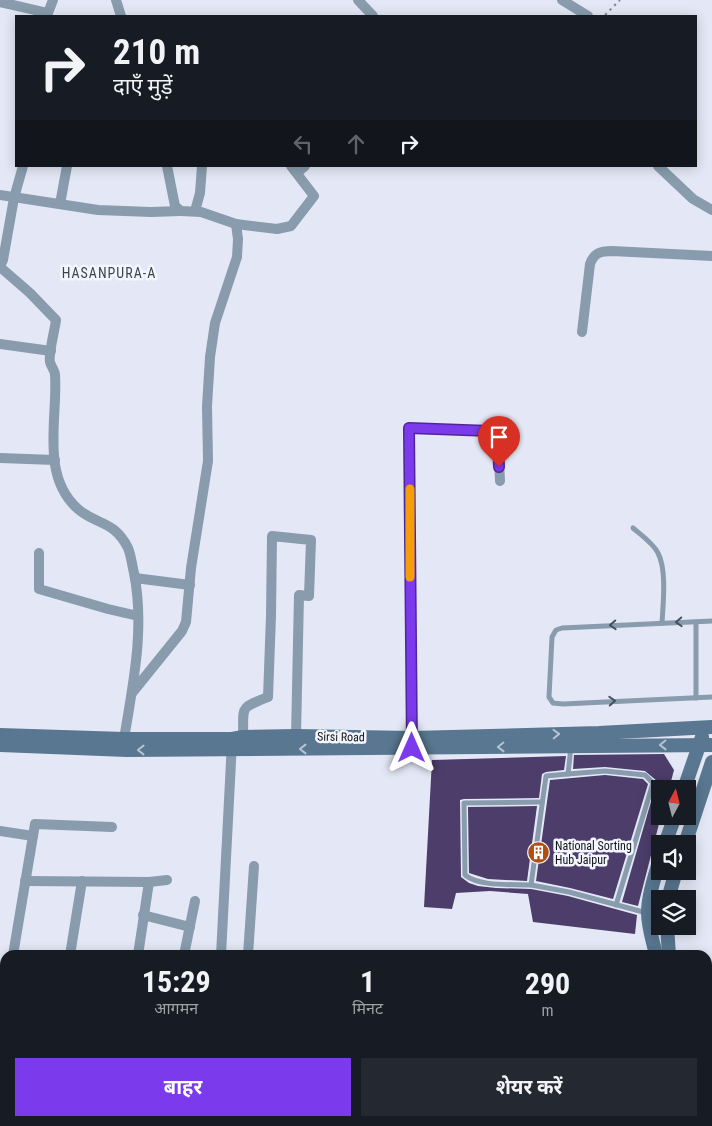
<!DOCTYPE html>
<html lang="hi">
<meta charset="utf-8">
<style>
:root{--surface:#171b24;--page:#242831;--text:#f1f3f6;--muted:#9ea1a6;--accent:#7c3aed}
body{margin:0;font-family:"Roboto Condensed","Noto Sans Devanagari",sans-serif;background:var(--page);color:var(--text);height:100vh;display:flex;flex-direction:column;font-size:19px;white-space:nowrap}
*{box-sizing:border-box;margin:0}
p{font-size:16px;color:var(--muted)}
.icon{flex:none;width:28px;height:28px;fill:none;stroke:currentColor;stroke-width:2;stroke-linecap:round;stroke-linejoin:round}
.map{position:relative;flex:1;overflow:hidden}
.side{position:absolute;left:0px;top:950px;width:712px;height:176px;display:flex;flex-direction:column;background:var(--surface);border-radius:15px 15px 0 0;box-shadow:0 2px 12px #0003}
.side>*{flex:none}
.guide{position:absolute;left:15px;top:15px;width:682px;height:152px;border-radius:0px;box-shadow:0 2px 12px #0003;background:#171b24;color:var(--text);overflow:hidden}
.needle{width:32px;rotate:7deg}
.buttons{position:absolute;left:651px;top:780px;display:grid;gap:10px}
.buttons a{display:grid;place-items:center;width:45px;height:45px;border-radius:0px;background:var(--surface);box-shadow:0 2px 12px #0003;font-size:25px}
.pin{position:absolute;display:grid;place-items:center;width:42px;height:42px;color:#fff;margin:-51px -21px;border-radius:50% 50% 50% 0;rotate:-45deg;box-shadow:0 0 5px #0007}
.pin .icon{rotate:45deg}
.me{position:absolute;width:55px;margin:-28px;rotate:0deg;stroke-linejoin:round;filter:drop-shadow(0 0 4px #0008)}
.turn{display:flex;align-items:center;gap:18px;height:105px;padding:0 15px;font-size:22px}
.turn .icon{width:65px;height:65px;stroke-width:2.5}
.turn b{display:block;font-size:35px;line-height:42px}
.lanes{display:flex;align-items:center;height:48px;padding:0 15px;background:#0003;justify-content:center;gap:25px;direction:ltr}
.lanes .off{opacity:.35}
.eta{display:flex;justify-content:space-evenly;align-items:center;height:85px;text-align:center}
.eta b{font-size:30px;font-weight:700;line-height:35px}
.primary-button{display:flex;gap:10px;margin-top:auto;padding:10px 15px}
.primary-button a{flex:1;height:58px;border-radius:0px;background:var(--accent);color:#fff;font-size:20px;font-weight:700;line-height:58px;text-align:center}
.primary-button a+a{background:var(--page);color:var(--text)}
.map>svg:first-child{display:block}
.building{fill:#4c3d6a}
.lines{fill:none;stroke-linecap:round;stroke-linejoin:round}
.path{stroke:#838690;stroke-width:2;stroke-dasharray:2.5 4;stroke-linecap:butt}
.lane{stroke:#889cad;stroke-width:5}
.street{stroke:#889cad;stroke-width:10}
.secondary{stroke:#597790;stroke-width:14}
.oneway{stroke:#47515a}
.oneway2{stroke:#b5c3d2}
.route-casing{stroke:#51269a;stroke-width:12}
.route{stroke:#7c3aed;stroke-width:9}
.slow{stroke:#f59e0b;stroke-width:9}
.labels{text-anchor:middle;stroke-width:5;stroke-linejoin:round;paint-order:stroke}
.street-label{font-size:12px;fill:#111317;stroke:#f3f6fe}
.poi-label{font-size:12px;fill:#111317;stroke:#f3f6fe;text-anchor:start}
.neighbourhood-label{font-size:14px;letter-spacing:1px;fill:#3f434d;stroke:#f3f6fe}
</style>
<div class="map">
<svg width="712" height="1126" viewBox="0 0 712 1126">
<rect width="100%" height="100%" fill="#e4e8f6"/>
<!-- building -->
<g class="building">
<path d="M664,754l10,16 -5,19h-9v27h1l-23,90 -16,-4 35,-121 -12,-10 -40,-4 -32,2 1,-14z"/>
<path d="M566,756l-2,14 -18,2 -4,2 -3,24 -75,1 -4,1 1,77 8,6 9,3 18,2 35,1 37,7 69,19 -2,19 -102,-12 -5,-28 -38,-3 -34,2 -4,16 -28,-2 8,-147z"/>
<path d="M605,775l38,4 5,5 -35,115 -43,-11 -34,-7 14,-101z"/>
<path d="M537,806l-10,75 -39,-2 -19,-6 -1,-66z"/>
</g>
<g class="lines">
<!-- path -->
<path class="path" d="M605,15l15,-15"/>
<!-- lane -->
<g class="lane">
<path d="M633,528c8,7 20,15 25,25 9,17 5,51 4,70"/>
<path d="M712,621l-150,7 -6,2 -4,7 -3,60 4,6 10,1 149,-7"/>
<path d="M696,622v76"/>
<path d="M571,747l-3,27 37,-3 40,4 8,8 -37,122"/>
<path d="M568,774l-22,2 -15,109 38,7 78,21"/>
<path d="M531,885c-20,-1 -51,2 -66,-10l-1,-72 78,-1"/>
</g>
<!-- street -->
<g class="street">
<path d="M116,0l5,16"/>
<path d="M358,0l15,16"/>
<path d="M562,0l26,16"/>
<path d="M0,2l48,11v3"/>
<path d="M48,13l5,-13"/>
<path d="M167,166l8,40 6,5 20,1 35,12 41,5 14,-3 23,-30 -23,-30"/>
<path d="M658,166l35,33 19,11"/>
<path d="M297,173l8,-7"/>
<path d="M0,195l98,15 53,2 30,-1"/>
<path d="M60,204l7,-38"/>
<path d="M195,211l5,-18 2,-27"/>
<path d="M0,266l3,-6 11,-62 9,-32"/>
<path d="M0,267l30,26 26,27c-1,9 -8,35 -6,42 1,5 5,8 5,13 3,43 -15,101 23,134 18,16 36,11 50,39 3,7 4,17 6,25 11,56 -1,111 -10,166"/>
<path d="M582,332l8,-68c4,-11 10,-13 22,-13l100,5"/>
<path d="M0,344l51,7"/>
<path d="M0,458l55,2"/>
<path d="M39,553v36l69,20 30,7"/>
<path d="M135,578l55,7"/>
<path d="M132,693l50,-62 4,-9 5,-54 17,-107 -1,-55 3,-49 5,-34 22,-66 1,-18 -2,-15"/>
<path d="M243,737c1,-31 -5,-28 25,-40l3,-81 1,-80 39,4 -2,56 -10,-1 -3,141"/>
<path d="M412,743l-3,-315 81,3 8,9 2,41"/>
<path d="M0,831l33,5"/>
<path d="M25,881l124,1 -11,73"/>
<path d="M149,882l18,-2"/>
<path d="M143,915l47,12"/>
<path d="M13,955l22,-131 77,3"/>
<path d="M70,955l12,-74"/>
<path d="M184,955l11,-54"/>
<path d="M221,955l11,-213"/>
<path d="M248,955l6,-89"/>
<path d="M1,1021l4,-21"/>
<path d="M0,1091l5,2"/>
<path d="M708,1095h4"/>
<path d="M186,1121l18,4"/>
<path d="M29,1126l1,-5"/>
<path d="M64,1126l1,-5"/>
<path d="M96,1126l1,-5"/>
<path d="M265,1126l1,-5"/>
</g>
<!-- secondary -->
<g class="secondary">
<path d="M0,735l124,4h108l11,-2 53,-1 116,2 187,-5 113,-6"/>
<path d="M0,745l127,5 585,-5"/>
<path d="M684,789l18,-52"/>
<path d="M665,844l10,-28"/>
<path d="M685,844l27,-82"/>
<path d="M668,899l8,-28"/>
<path d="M667,926l2,29"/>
<path d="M656,955c-3,-14 -8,-28 -8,-42 0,-18 7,-37 12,-54"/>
<path d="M708,1076l4,12"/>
<path d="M708,1115l3,11"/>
</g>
</g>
<!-- one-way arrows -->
<defs><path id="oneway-chevron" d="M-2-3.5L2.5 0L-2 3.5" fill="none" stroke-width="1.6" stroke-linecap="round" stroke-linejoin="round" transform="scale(1.25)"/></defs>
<g class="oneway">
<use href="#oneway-chevron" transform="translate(679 622) rotate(177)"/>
<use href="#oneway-chevron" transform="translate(613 625) rotate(177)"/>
<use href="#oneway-chevron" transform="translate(612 701) rotate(-3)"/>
</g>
<g class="oneway2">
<use href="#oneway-chevron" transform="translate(556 734) rotate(-2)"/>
<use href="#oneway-chevron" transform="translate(663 745) rotate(179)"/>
<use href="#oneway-chevron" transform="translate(501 747) rotate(179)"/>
<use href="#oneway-chevron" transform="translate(303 749) rotate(180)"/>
<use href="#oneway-chevron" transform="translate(141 750) rotate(180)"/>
</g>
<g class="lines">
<defs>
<path id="route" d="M412,748l-3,-320 81,3 8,9 1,27"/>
</defs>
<!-- route casing -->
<use href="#route" class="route-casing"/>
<!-- route -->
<use href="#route" class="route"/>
<!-- slow -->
<path class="slow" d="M410,489v88"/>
</g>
<!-- icons -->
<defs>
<symbol id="building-disc" viewBox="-11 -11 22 22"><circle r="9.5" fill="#b14f13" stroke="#f3f6fe"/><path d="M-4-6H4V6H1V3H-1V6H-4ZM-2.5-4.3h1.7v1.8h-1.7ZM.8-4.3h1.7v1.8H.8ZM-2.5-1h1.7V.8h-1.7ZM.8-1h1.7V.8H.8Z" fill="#fff"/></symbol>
</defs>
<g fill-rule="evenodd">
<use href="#building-disc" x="526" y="840" width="25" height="25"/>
</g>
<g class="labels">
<!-- street labels -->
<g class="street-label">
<text transform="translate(341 737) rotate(1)" y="4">Sirsi Road</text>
</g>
<!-- poi labels -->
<g class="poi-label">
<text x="555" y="850">National Sorting<tspan x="555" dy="14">Hub Jaipur</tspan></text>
</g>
<!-- neighbourhood labels -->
<g class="neighbourhood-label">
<text x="109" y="278">HASANPURA-A</text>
</g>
</g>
</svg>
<div class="buttons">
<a><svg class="needle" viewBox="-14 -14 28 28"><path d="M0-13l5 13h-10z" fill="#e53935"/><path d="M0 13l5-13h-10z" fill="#9ea1a6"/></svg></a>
<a><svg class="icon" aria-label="sound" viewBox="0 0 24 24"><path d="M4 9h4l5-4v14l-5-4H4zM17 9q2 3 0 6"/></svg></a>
<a><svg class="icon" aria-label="layers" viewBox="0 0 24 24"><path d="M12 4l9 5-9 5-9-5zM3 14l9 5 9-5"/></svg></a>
</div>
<div class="pin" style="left:499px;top:467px;background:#d93025"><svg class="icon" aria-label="arrive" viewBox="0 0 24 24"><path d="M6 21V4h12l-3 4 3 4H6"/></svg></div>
<svg class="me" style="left:412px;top:748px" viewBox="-20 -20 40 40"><path d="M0-17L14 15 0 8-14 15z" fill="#7c3aed" stroke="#fff" stroke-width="4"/></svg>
<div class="guide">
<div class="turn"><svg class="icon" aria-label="right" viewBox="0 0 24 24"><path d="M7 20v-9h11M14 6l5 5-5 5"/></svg><div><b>210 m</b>दाएँ मुड़ें</div></div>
<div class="lanes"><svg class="icon off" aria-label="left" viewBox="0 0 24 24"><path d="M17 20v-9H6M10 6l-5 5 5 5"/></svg><svg class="icon off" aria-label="ahead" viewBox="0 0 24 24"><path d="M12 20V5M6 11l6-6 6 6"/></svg><svg class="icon" aria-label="right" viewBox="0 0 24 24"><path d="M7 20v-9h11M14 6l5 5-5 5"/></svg></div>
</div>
<section class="side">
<div class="eta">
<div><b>15:29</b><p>आगमन</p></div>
<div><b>1</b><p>मिनट</p></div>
<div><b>290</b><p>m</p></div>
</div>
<div class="primary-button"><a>बाहर</a><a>शेयर करें</a></div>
</section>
</div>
